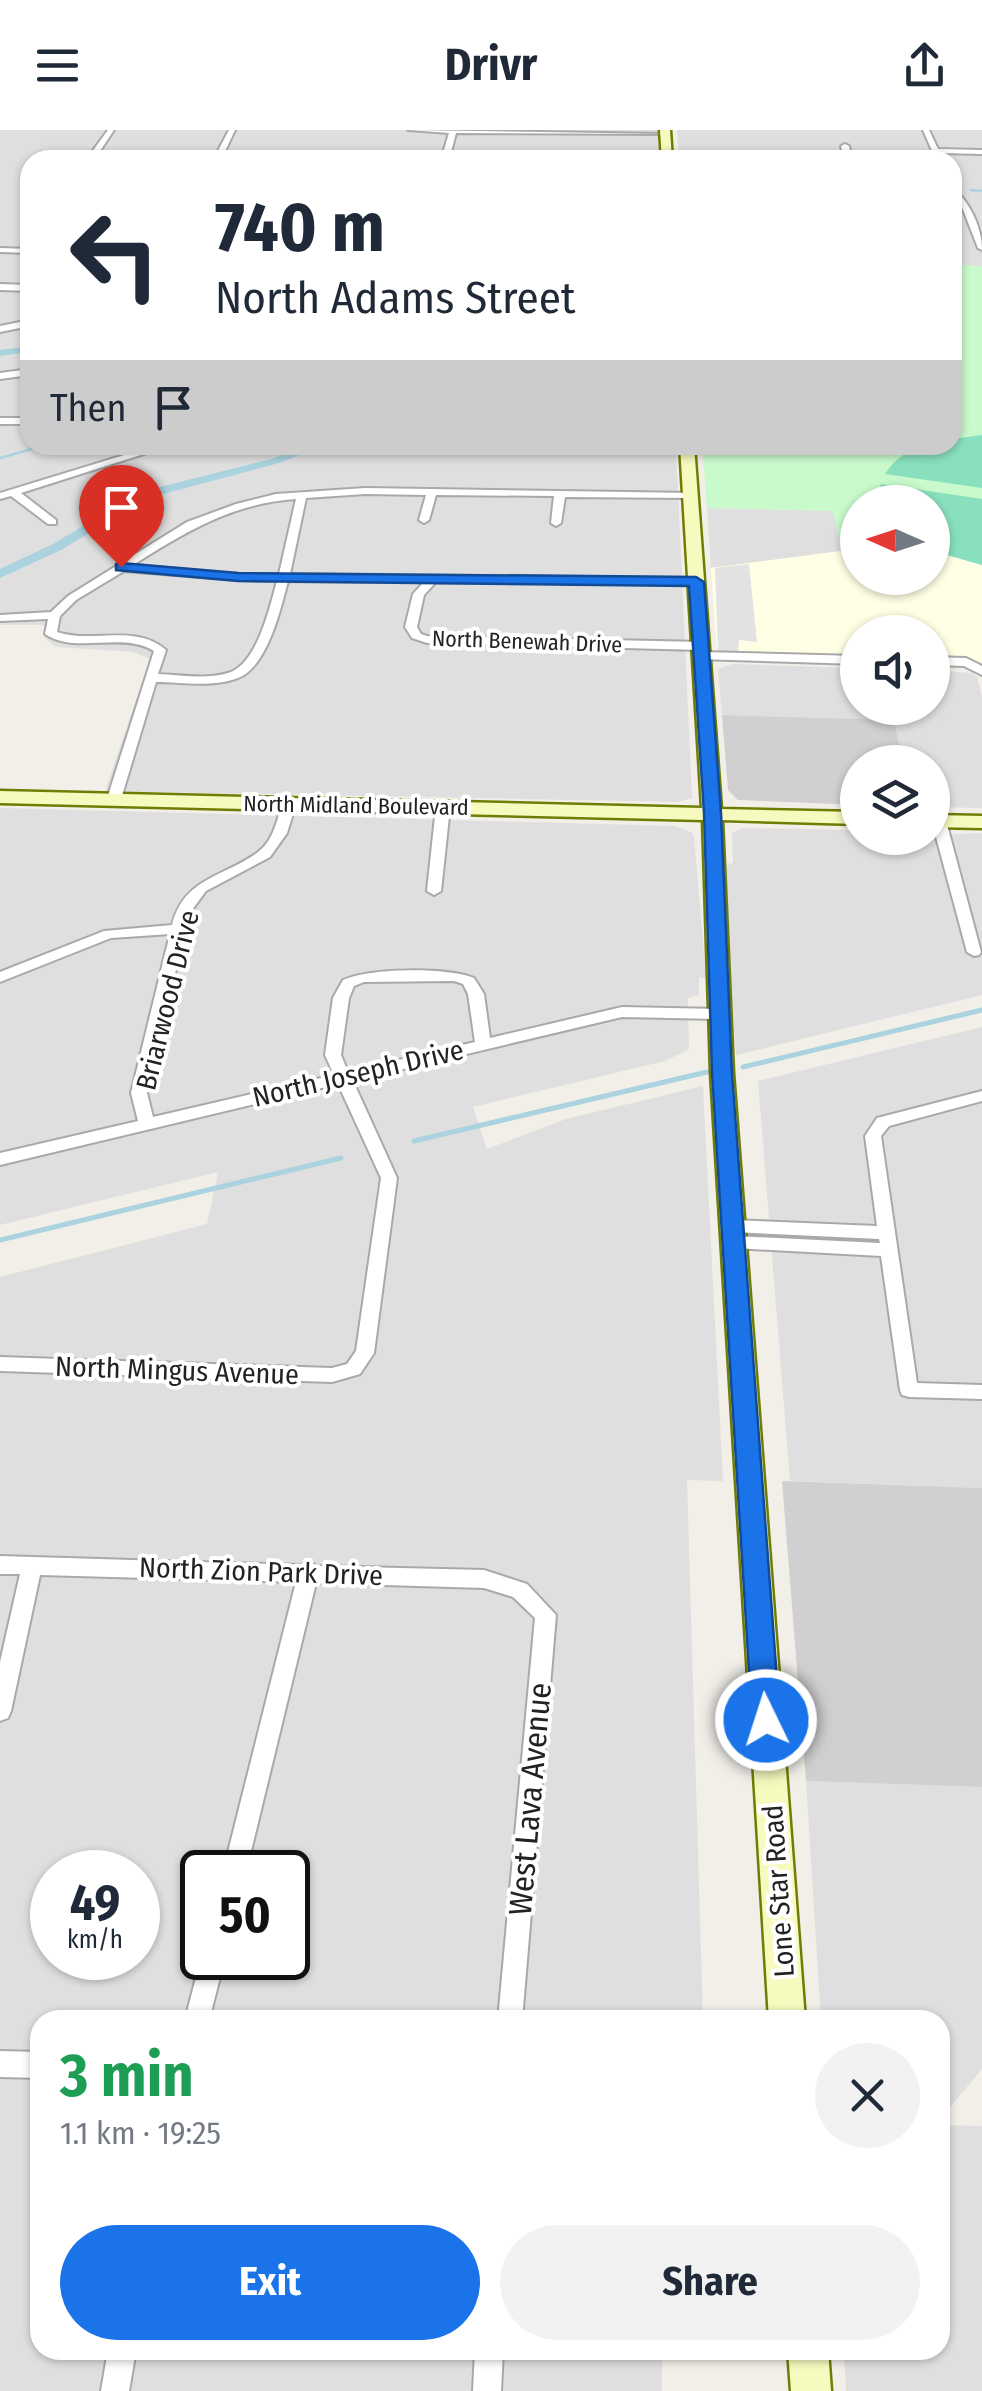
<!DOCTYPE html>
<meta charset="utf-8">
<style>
:root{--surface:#fff;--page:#f2f2f3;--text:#1f2937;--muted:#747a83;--accent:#1a73e8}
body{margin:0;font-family:"Fira Sans Condensed",sans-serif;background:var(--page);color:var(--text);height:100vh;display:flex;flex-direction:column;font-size:38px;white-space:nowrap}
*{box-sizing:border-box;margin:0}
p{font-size:32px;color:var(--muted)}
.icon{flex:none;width:55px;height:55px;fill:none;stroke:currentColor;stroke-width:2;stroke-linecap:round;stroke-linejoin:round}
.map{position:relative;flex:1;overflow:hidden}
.side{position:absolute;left:30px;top:1880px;width:920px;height:350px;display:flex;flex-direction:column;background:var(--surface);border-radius:30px;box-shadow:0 2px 8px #0004}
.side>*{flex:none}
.guide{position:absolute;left:20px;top:20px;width:942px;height:305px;border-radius:30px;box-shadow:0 2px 8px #0004;background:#fff;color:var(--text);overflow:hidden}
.needle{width:65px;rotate:273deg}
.fabs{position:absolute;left:840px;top:355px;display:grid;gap:20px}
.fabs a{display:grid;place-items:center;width:110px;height:110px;border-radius:50%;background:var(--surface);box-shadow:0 2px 8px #0004;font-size:50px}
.speed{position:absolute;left:30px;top:1720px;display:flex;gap:20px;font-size:50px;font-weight:700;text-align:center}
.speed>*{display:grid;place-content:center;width:130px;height:130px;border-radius:50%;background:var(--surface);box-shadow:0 2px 8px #0004;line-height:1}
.speed small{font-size:25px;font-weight:400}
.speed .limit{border:5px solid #111;border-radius:15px;background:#fff;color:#111}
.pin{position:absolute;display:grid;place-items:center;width:85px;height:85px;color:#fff;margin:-102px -42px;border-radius:50% 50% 50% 0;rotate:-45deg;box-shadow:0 0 10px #0007}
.pin .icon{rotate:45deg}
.me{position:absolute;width:110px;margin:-55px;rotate:356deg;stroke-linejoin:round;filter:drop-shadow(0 0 8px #0008)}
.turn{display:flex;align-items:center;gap:35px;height:210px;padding:0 30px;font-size:45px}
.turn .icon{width:130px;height:130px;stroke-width:2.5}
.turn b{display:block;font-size:70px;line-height:85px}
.then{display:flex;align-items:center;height:95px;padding:0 30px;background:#0003;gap:20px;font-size:38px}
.round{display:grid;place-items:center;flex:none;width:105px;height:105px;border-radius:52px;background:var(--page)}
.summary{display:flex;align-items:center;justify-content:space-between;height:170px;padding:0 30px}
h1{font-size:60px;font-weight:700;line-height:75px;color:#1e9e55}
.primary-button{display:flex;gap:20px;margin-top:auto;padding:20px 30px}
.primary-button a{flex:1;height:115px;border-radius:60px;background:var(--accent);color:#fff;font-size:40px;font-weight:700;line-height:115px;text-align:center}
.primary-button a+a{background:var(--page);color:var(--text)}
header{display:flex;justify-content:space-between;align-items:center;height:130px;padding:0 30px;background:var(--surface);font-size:45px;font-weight:700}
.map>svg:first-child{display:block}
.residential{fill:#e0dfdf;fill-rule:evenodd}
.education{fill:#ffffe5}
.religious{fill:#d0d0d0}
.park{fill:#c8facc}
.pitch{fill:#88e0be}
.parking{fill:#e2e2e2}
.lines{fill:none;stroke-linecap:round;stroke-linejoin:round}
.stream-far1{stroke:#aad3df;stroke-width:2.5}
.stream{stroke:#aad3df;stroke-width:5}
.canal{fill:#aad3df;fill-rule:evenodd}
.street-casing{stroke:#a9a9a9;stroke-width:4}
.secondary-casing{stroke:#707d05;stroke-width:5}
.street{fill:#fff;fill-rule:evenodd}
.secondary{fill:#f7fabf;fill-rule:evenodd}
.route{fill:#1a73e8;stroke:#114b97;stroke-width:2.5}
.labels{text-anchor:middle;stroke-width:8;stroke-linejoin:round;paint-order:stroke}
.far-street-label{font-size:22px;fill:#222;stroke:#fff}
.street-label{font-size:28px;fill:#222;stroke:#fff}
.near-street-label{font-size:32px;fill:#222;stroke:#fff}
</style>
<header><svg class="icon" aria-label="menu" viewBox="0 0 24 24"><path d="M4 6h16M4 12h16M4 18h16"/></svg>Drivr<svg class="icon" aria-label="share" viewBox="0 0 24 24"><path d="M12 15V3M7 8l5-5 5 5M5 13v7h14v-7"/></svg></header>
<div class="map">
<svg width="982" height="2261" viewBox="0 0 982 2261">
<rect width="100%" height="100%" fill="#f2efe9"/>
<!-- residential -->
<g class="residential">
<path d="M0,0h661l2,30h-633v285h646l16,353 -14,4 -573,-11 45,-132 -17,-7 -77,-5 -11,-9 -1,-13h-44z"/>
<path d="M677,0h305v136l-29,-1 -1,-105h-273z"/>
<path d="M707,378l127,3 7,40 -130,17z"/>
<path d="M732,534l125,4 1,40h74l1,-38 39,3 5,4 5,19v112l-49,-1 -1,-45h-29l-9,-42 -172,-5 -4,-46z"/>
<path d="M0,678l675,18 16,6 3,5 12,141h-7v17l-11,3 1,51 -24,12 -192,46 14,42 79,-30 137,-33 20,395 -36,-1 16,540h-663v330h622v41h-662v-1114l207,-53 11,-52 -218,53zM52,1742h86v86h-86zM202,1742h86v86h-86z"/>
<path d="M742,698l115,2 1,8 124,-5v162l-246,60 -12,-152 3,-39 6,-1 -1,-30z"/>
<path d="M982,897v461l-192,-7 -32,-400z"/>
<path d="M806,1651l176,6v282l-42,50v-99h-119z"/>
<path d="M940,1995l42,1v265h-136l-2,-41h96z"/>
</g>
<!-- education -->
<path class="education" d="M857,419l1,29h74l1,-27 49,14v97l-49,-4 -1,-26h-74l-1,24 -129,-3 -11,-4 -6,-81z"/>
<!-- religious -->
<g class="religious">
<path d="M722,585l172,5 9,42h-45l-1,43 -119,-5 -10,-10z"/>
<path d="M782,1351l200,7v299l-176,-6z"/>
</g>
<!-- park -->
<path class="park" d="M953,135l29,1v299l-49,-14 -1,-49h-74l-1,47 -16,2 -8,-40 -126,-3 -5,-63h250z"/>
<!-- pitch -->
<g class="pitch">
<path d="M982,305v53l-97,-14c17,-26 39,-29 67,-29l1,-6z"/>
<path d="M881,354l101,15v66l-49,-14 -1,-49h-56z"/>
</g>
<!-- parking -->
<path class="parking" d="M749,434l8,78 -18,-2 -1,13 -20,-2 -3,-83z"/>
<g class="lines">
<!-- stream-far1 -->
<g class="stream-far1">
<path d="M971,60l11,1"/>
<path d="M0,328l46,-13"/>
</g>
<!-- stream -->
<g class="stream">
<path d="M743,937l239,-57"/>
<path d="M414,1011l293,-69"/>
<path d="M0,1110l341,-82"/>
</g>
<!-- canal -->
<g class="canal">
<path d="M30,216v6l-30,4v-6z"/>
<path d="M308,315h16l-45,18 -131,35 -87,52 -61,28v-9l53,-25 87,-52 131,-33z"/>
</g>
<defs>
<g id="street">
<path d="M108,0h6l-20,30h-8z"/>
<path d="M229,0h6l-14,30h-8z"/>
<path d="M408,0l260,4 -212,-1 -7,27h-8l8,-27z"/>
<path d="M923,0h6l9,19 44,1v4l-42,-1 4,7h-8z"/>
<path d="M845,14l4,2 3,14h-8l-3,-14z"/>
<path d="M759,22h6l2,8h-8z"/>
<path d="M952,56c17,16 30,40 30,64l-4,-2 -16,-41 -10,-13z"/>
<path d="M0,118l30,1v4l-30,-1z"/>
<path d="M0,154l30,1v6l-30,-1z"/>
<path d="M30,190v6l-30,6v-6z"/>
<path d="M30,239v6l-30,4v-6z"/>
<rect x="0" y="288" width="30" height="6"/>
<path d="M157,315h15l-151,48 35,27v4h-8l-37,-28 -11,3v-6z"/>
<path d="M365,358l329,5v4l-4,1 -125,-1 -4,26 -5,3 -5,-3 3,-27 -118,-1 -7,25 -5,3 -5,-3 7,-25 -61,-1 -59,4 -16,76 406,4 4,1v4l-264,-1 -12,13 -7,32 4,7 6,2 274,6 6,4 -6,4 -274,-7 -15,-5 -7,-11 8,-33 11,-12 -136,-1c-7,27 -19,78 -44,94 -24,14 -61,7 -88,7l-35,117 -2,3h-10l-2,-3 47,-148c-33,-20 -78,4 -109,-17l3,-15 -48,2v-6l51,-3 17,-16 119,-74 49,-18 40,-10zM296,369l-17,75h-41l-105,-9c52,-33 100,-62 163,-66zM124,441l114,9 39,1c-7,25 -19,80 -46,91 -22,8 -50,3 -73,2l8,-24c-31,-27 -74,-6 -109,-18l3,-16 16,-16z"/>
<path d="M701,522l157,4v8l-161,-5 -2,-3z"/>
<path d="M932,527l34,1 16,8v9l-18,-9 -32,-1z"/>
<path d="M289,670l7,4 -9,29 -17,24 -64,34 -17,23 -42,179 6,24 181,-42 -9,-20 8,-57 10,-18c27,-12 103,-13 131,-2l10,16 6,44 132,-31 97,2 8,5 -8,5 -97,-2 -269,64 44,97 -23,175 -14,21 -28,8 -332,-11v-14l332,11 15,-4 9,-13 25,-173 -43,-94 -338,81v-12l138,-32 -7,-28 39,-159 -59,4 -111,44v-10l104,-41 68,-6c12,-48 53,-48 86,-73 15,-11 19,-31 24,-48zM454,851l9,3 5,10 7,48 -127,30 -7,-17 8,-57 5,-12 10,-4z"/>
<path d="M443,673l7,4 -9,84 -7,4 -7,-4 9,-84z"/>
<path d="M939,687l7,4 35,131 -2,3 -5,1 -7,-4 -35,-130z"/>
<path d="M982,961v10l-93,25 -8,10 36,247 65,2v14l-73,-2 -7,-2 -2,-5 -19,-134 -147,-8 -9,-6 9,-6 146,7 -1,-4 -146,-7 -9,-6 9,-6 144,6 -12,-90 12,-18z"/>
<path d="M0,1426l302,9 7,-3 8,4 167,4 43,14 29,31 -34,405h-24l37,-402 -22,-21 -29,-9 -168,-5 -70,289h-23l73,-290 -256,-7 -29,136 -3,7 -8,3v-59l20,-88h-20z"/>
<path d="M202,1824v4h23l-16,62h-24z"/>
<path d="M0,1921l40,1v26l-40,-1z"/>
<path d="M108,2220h28l-7,41h-28z"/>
<path d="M475,2220h28l-2,41h-28z"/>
</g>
<g id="secondary">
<path d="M660,0h10l2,30h-10z"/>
<path d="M680,315h14l27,364 137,3v12l-136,-4 11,253 72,947h-36l-58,-947 -8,-253 -703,-17v-12l702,17z"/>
<path d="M932,685l50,1v12l-50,-1z"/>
<path d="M788,2220h40l3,41h-40z"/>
</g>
</defs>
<!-- street casing -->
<use href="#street" class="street-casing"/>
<!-- secondary casing -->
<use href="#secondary" class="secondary-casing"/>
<!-- street -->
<use href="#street" class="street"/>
<!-- secondary -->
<use href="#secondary" class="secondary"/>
</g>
<!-- route -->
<path class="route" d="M121,433l117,10 458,4 8,5 17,231 11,260 48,647 -4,9 -10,4 -10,-4 -4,-9 -40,-647 -8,-260 -15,-227 -451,-5 -122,-11v-6z"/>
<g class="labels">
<!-- far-street labels -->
<g class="far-street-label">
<text transform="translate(527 511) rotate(2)" y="8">North Benewah Drive</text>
<text transform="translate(356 675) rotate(1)" y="8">North Midland Boulevard</text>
</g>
<!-- street labels -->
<g class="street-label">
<text transform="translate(167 870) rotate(-76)" y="10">Briarwood Drive</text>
<text transform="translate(358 943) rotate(-13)" y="10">North Joseph Drive</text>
<text transform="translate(177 1240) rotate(2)" y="10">North Mingus Avenue</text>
<text transform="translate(261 1441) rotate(2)" y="10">North Zion Park Drive</text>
<text transform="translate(778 1761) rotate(-94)" y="10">Lone Star Road</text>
</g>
<!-- near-street labels -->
<g class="near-street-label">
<text transform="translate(530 1669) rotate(-85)" y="11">West Lava Avenue</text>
</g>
</g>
</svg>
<div class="fabs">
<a><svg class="needle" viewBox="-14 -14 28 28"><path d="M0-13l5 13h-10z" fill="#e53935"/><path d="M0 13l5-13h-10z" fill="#747a83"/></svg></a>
<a><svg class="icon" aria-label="sound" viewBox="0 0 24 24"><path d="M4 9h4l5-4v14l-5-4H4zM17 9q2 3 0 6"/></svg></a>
<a><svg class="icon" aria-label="layers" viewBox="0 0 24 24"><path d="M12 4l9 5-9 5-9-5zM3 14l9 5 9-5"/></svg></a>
</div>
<div class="speed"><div>49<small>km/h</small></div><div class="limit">50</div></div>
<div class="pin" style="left:121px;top:437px;background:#d93025"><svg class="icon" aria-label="arrive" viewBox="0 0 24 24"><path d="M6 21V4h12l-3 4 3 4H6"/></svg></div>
<svg class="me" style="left:766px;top:1590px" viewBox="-20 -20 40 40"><circle r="17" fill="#1a73e8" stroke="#fff" stroke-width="3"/><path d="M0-11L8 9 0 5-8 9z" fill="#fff"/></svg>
<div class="guide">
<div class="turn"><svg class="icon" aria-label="left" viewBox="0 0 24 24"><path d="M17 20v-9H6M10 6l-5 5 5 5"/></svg><div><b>740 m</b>North Adams Street</div></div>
<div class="then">Then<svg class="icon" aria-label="arrive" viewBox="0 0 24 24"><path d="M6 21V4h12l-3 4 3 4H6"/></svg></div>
</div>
<section class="side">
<div class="summary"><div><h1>3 min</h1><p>1.1 km · 19:25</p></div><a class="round"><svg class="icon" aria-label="close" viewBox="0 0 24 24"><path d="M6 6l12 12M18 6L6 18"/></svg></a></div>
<div class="primary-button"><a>Exit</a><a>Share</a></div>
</section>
</div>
